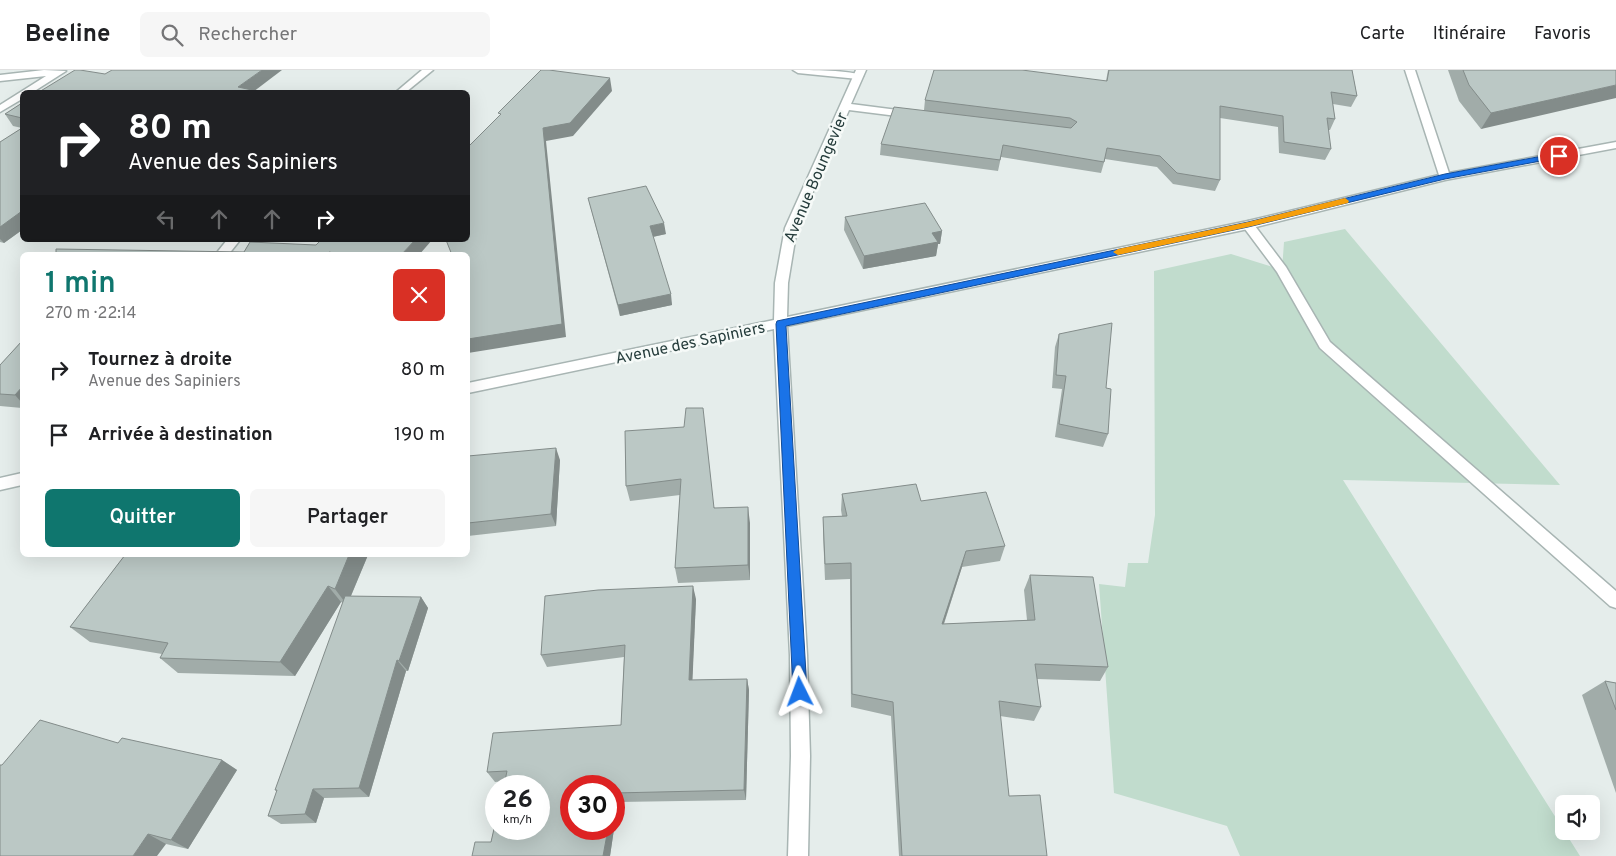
<!DOCTYPE html>
<html lang="fr">
<meta charset="utf-8">
<style>
:root{--surface:#fff;--page:#f6f6f6;--text:#202124;--muted:#757577;--line:#e0e0e0;--accent:#0f766e}
body{margin:0;font-family:Overpass,sans-serif;background:var(--page);color:var(--text);height:100vh;display:flex;flex-direction:column;font-size:19px;white-space:nowrap}
*{box-sizing:border-box;margin:0}
p{font-size:16px;color:var(--muted)}
.icon{flex:none;width:28px;height:28px;fill:none;stroke:currentColor;stroke-width:2;stroke-linecap:round;stroke-linejoin:round}
.map{position:relative;flex:1;overflow:hidden}
.side{position:absolute;left:20px;top:182px;width:450px;height:305px;display:flex;flex-direction:column;background:var(--surface);border-radius:8px;box-shadow:0 5px 20px #0002}
.side>*{flex:none}
.hud{position:absolute;left:20px;top:20px;width:450px;height:152px;border-radius:8px;box-shadow:0 5px 20px #0002;background:#202124;color:#fff;overflow:hidden}
.tools{position:absolute;left:1555px;top:725px;display:grid;gap:10px}
.tools a{display:grid;place-items:center;width:45px;height:45px;border-radius:8px;background:var(--surface);box-shadow:0 5px 20px #0002;font-size:25px}
.speed{position:absolute;left:485px;top:705px;display:flex;gap:10px;font-size:25px;font-weight:700;text-align:center}
.speed>*{display:grid;place-content:center;width:65px;height:65px;border-radius:50%;background:var(--surface);box-shadow:0 5px 20px #0002;line-height:1}
.speed small{font-size:12px;font-weight:400}
.speed .limit{border:8px solid #d22;background:#fff;color:#111}
.pin{position:absolute;display:grid;place-items:center;width:42px;height:42px;color:#fff;margin:-21px;border:2px solid #fff;border-radius:50%;box-shadow:0 1px 5px #0007}
.me{position:absolute;width:55px;margin:-28px;rotate:357deg;stroke-linejoin:round;filter:drop-shadow(0 0 4px #0008)}
.turn{display:flex;align-items:center;gap:18px;height:105px;padding:0 25px;font-size:22px}
.turn .icon{width:65px;height:65px;stroke-width:2.5}
.turn b{display:block;font-size:35px;line-height:42px}
.lanes{display:flex;align-items:center;height:48px;padding:0 25px;background:#0003;justify-content:center;gap:25px;direction:ltr}
.lanes .off{opacity:.35}
.round{display:grid;place-items:center;flex:none;width:52px;height:52px;border-radius:8px;background:var(--page)}
.summary{display:flex;align-items:center;justify-content:space-between;height:85px;padding:0 25px}
h1{font-size:30px;font-weight:600;line-height:38px;color:var(--accent)}
.button{display:flex;gap:10px;margin-top:auto;padding:10px 25px}
.button a{flex:1;height:58px;border-radius:8px;background:var(--accent);color:#fff;font-size:20px;font-weight:600;line-height:58px;text-align:center}
.button a+a{background:var(--page);color:var(--text)}
ul{padding:0;list-style:none}
li{display:flex;align-items:center;gap:15px;height:65px;padding:0 25px}
li div{flex:1}
li b{display:block;font-size:19px}
li em{font-style:normal}
header{display:flex;align-items:center;gap:30px;box-sizing:border-box;height:70px;padding:0 25px;background:var(--surface);border-bottom:1px solid var(--line)}
header strong{font-size:24px}
nav{display:flex;gap:28px;margin-inline-start:auto;font-size:18px}
.search{width:350px;height:45px;background:var(--page);display:flex;align-items:center;gap:12px;box-sizing:border-box;padding:0 18px;border-radius:8px;color:var(--muted);font-size:19px}
.map>svg:first-child{display:block}
.green{fill:#c1dccd}
.lines{fill:none;stroke-linecap:round;stroke-linejoin:round}
.lane-casing{stroke:#a8b5b3;stroke-width:3}
.street-casing{stroke:#a8b5b3;stroke-width:3}
.lane{fill:#fff;fill-rule:evenodd}
.street{fill:#fff;fill-rule:evenodd}
.wall{fill:#a1aca9;fill-rule:evenodd}
.shaded-wall{fill:#838c8a}
.building{fill:#bbc8c5;stroke:#838c8a}
.route{fill:#1a73e8;stroke:#114b97}
.slow{fill:#f59e0b}
.labels{text-anchor:middle;stroke-width:5;stroke-linejoin:round;paint-order:stroke}
.street-label{font-size:16px;fill:#263d3c;stroke:#f6faf8}
</style>
<header>
<strong>Beeline</strong>
<div class="search"><svg class="icon" aria-label="search" viewBox="0 0 24 24"><circle cx="10" cy="10" r="6"/><path d="M15 15l6 6"/></svg>Rechercher</div>
<nav><a>Carte</a><a>Itinéraire</a><a>Favoris</a></nav>
</header>
<div class="map">
<svg width="1616" height="786" viewBox="0 0 1616 786">
<rect width="100%" height="100%" fill="#e5edeb"/>
<!-- green -->
<path class="green" d="M1345,159l215,256 -217,-5 237,376h-340l-13,-30 -113,-33 -15,-209 26,3 3,-24h20l7,-48 -1,-244 77,-17 51,16 2,-28z"/>
<g class="lines">
<defs>
<g id="lane">
<path d="M793,0c15,0 60,0 70,6l-5,3 -60,-6z"/>
<path d="M1248,151l4,1 34,45 44,75 286,249v17l-6,-2 -290,-258 -43,-76 -35,-47z"/>
</g>
<g id="street">
<path d="M44,0l22,1 -33,21h-11v7l-22,13v-7l46,-29 -46,5v-6z"/>
<path d="M422,0h11l-27,22h-10z"/>
<path d="M856,0h10l-15,34 62,8 5,3 -5,3 -64,-8 -52,118 -9,55 -1,34 461,-96 191,-46 -34,-105h10l34,103 167,-31v6l-171,32 -197,49 -461,97 20,329 3,101 -2,100h-20l3,-100 -1,-101 -16,-326 -306,64v-10l306,-63 1,-37 10,-55z"/>
<path d="M227,170h13l-12,15h-13z"/>
<path d="M22,403v12l-22,5v-12z"/>
</g>
</defs>
<!-- lane casing -->
<use href="#lane" class="lane-casing"/>
<!-- street casing -->
<use href="#street" class="street-casing"/>
<!-- lane -->
<use href="#lane" class="lane"/>
<!-- street -->
<use href="#street" class="street"/>
</g>
<!-- wall -->
<g class="wall">
<path d="M1108,0h244l5,26 -6,11 -18,-3 2,15 -5,11h-2l3,19 -6,11 -46,-7 -1,-26 -58,-9v62l-5,11 -42,-7 -16,-17 -52,-8 -4,14 -100,-16 -3,14 -118,-16 1,-11 43,-34 1,-10 181,-19z"/>
<path d="M1448,0h168l-135,59 -22,-28z"/>
<path d="M22,33v127l-18,13 -4,-1v-100l22,-14 -9,-2 -8,-12z"/>
<path d="M588,128l78,36 -13,3 19,68 -52,11z"/>
<path d="M845,147l97,14 -2,13h-2l-2,12 -73,13 -19,-39z"/>
<path d="M250,172l169,13h-363l188,-3z"/>
<path d="M1059,264l47,54 2,46 -5,13 -48,-10 7,-48 -10,-1 3,-41z"/>
<path d="M22,271v67l-22,-2v-41z"/>
<path d="M625,361l90,77 35,15v57l-72,3 -3,-15 5,-73 -50,6 -4,-15z"/>
<path d="M468,389l92,1 -4,66 -88,10z"/>
<path d="M842,424l79,7 84,45 -5,15 -38,6 -18,57 83,-4 -3,-30 6,-15 78,92 -8,14 -63,-2 4,28 -7,14 -34,-5 9,80 38,60h-148l-8,-140 -40,-9 -1,-128 -25,1 -2,-47v-16l19,-1 -1,-6z"/>
<path d="M125,485h243l-17,41 70,1 7,11 -20,63h-2l-37,126 -45,1 -8,25 -35,1 -13,-8 9,-25 -2,-1 68,-187 -2,-1 -46,74 -117,-3 -18,-15 2,-4 -72,-12 -20,-15z"/>
<path d="M696,529l-4,81 55,-1 2,11 -3,110 -128,2 -8,54h-138l19,-14 14,-61 -10,1 -8,-10 134,-47 3,-68 -77,10 -6,-12zM614,716v43h-43z"/>
<path d="M1605,611l11,2v110l-34,-98z"/>
<path d="M118,673l104,17 15,10 -49,79 -22,-5 -166,12z"/>
</g>
<!-- shaded-wall -->
<g class="shaded-wall">
<path d="M262,0h20l-29,22h-13l-2,-5z"/>
<path d="M610,8l2,13 -39,45 -27,5 20,196 -98,16v-14l75,-211z"/>
<path d="M1616,15v13l-135,31 10,-16z"/>
<path d="M22,141v19l-18,13 -4,-4v-12z"/>
<path d="M664,153l2,11 -14,3 -2,-11z"/>
<path d="M942,161l-2,13h-2l-2,12 -73,13 1,-13 68,-23z"/>
<path d="M415,170h17l-13,15h-18z"/>
<path d="M671,224l1,11 -52,11 -2,-11z"/>
<path d="M22,317v16l-7,-8z"/>
<path d="M556,378l4,12 -4,66 -5,-12z"/>
<path d="M748,437l2,16v57l-2,-15z"/>
<path d="M966,481l-4,16 -23,71 3,-14z"/>
<path d="M349,485h19l-21,50 -12,-16z"/>
<path d="M328,516l13,16 -46,74 -15,-14z"/>
<path d="M693,516l3,13 -4,92 -3,-11z"/>
<path d="M421,527l7,11 -20,63 -9,-10z"/>
<path d="M397,590l9,11 -37,126 -10,-9z"/>
<path d="M747,609l2,11 -3,110 -2,-10z"/>
<path d="M222,690l15,10 -49,79 -17,-9z"/>
<path d="M313,719l11,9 -8,25 -11,-9z"/>
<path d="M614,724l4,8 -8,54h-7l5,-27h6z"/>
<path d="M148,764l18,10 -9,12h-24z"/>
</g>
<!-- building -->
<g class="building">
<path d="M75,0h5l25,4 7,-4h150l-24,17 14,3 -4,2h-209z"/>
<path d="M541,0h8l61,8 -40,45 -27,5 19,196 -94,15v-84h-16l-6,-15h22v-93l33,-33 -3,-1z"/>
<path d="M934,0h88l85,11 2,-11h243l5,26 -26,-4 4,27 -8,-1 4,31 -47,-7 -1,-26 -63,-10v74l-43,-7 -17,-17 -53,-8 -3,14 -101,-17 -3,15 -119,-16 13,-37 177,21 6,-6 -7,-4 -145,-18z"/>
<path d="M1463,0h153v15l-125,28 -22,-28z"/>
<path d="M22,33v15l-17,-4z"/>
<path d="M22,58v83l-22,16v-85z"/>
<path d="M646,116l18,37 -14,3 21,68 -53,11 -30,-107z"/>
<path d="M925,133l17,28 -10,2 6,9 -74,14 -19,-39z"/>
<path d="M321,170h94l-14,15h-58l-14,-3 -2,3h-271v-6l188,3 6,-10 66,3z"/>
<path d="M1112,253l-6,65 5,1 -3,45 -49,-10 7,-48 -10,-1 3,-41z"/>
<path d="M22,271v46l-7,8 -15,-1v-29z"/>
<path d="M686,338h17l11,100 34,-1v58l-73,3 6,-89 -55,7 -1,-55 59,-4z"/>
<path d="M556,378l-5,66 -83,9v-67z"/>
<path d="M916,414l5,17 65,-9 19,54 -39,5 -24,73 93,-4 -5,-45 63,2 15,90 -73,-3 6,43 -42,-6 10,95 31,-1 7,61h-145l-9,-154 -41,-8 -1,-131 -26,1 -2,-47 24,-1 -5,-22z"/>
<path d="M125,485h224l-14,34 -7,-3 -48,76 -120,-4 8,-15 -98,-16z"/>
<path d="M693,516l-4,94 58,-1 -3,111 -130,3v-7h-43v43h37l-5,27h-131l3,-14h16l5,-22v9h43v-43h-35l3,-15 -20,1 6,-39 128,-8 4,-80 -84,10 4,-59 53,-6z"/>
<path d="M345,526l76,1 -22,64 -2,-1 -38,128 -46,1 -8,25 -37,2 9,-26h-2z"/>
<path d="M1605,611l11,2v27z"/>
<path d="M40,650l78,23 4,-5 100,22 -51,80 -23,-6 -15,22h-133v-91h2z"/>
</g>
<!-- route -->
<path class="route" d="M1559,83l4,3 -1,1 -117,22 -197,48 -462,99 21,366 -2,5 -5,2 -5,-2 -2,-5 -17,-368 1,-3 471,-99 197,-48z"/>
<!-- slow -->
<path class="slow" d="M1345,128l4,3 -1,2 -100,24 -130,28 -5,-3 5,-3 130,-27z"/>
<g class="labels">
<!-- street labels -->
<g class="street-label">
<text transform="translate(815 107) rotate(-67)" y="6">Avenue Boungevier</text>
<text transform="translate(690 272) rotate(-12)" y="6">Avenue des Sapiniers</text>
</g>
</g>
</svg>
<div class="tools">
<a><svg class="icon" aria-label="sound" viewBox="0 0 24 24"><path d="M4 9h4l5-4v14l-5-4H4zM17 9q2 3 0 6"/></svg></a>
</div>
<div class="speed"><div>26<small>km/h</small></div><div class="limit">30</div></div>
<div class="pin" style="left:1559px;top:86px;background:#d93025"><svg class="icon" aria-label="arrive" viewBox="0 0 24 24"><path d="M6 21V4h12l-3 4 3 4H6"/></svg></div>
<svg class="me" style="left:800px;top:622px" viewBox="-20 -20 40 40"><path d="M0-17L14 15 0 8-14 15z" fill="#1a73e8" stroke="#fff" stroke-width="4"/></svg>
<div class="hud">
<div class="turn"><svg class="icon" aria-label="right" viewBox="0 0 24 24"><path d="M7 20v-9h11M14 6l5 5-5 5"/></svg><div><b>80 m</b>Avenue des Sapiniers</div></div>
<div class="lanes"><svg class="icon off" aria-label="left" viewBox="0 0 24 24"><path d="M17 20v-9H6M10 6l-5 5 5 5"/></svg><svg class="icon off" aria-label="ahead" viewBox="0 0 24 24"><path d="M12 20V5M6 11l6-6 6 6"/></svg><svg class="icon off" aria-label="ahead" viewBox="0 0 24 24"><path d="M12 20V5M6 11l6-6 6 6"/></svg><svg class="icon" aria-label="right" viewBox="0 0 24 24"><path d="M7 20v-9h11M14 6l5 5-5 5"/></svg></div>
</div>
<section class="side">
<div class="summary"><div><h1>1 min</h1><p>270 m · 22:14</p></div><a class="round" style="background:#d93025;color:#fff"><svg class="icon" aria-label="close" viewBox="0 0 24 24"><path d="M6 6l12 12M18 6L6 18"/></svg></a></div>
<ul>
<li><svg class="icon" aria-label="right" viewBox="0 0 24 24"><path d="M7 20v-9h11M14 6l5 5-5 5"/></svg><div><b>Tournez à droite</b><p>Avenue des Sapiniers</p></div><em>80 m</em></li>
<li><svg class="icon" aria-label="arrive" viewBox="0 0 24 24"><path d="M6 21V4h12l-3 4 3 4H6"/></svg><div><b>Arrivée à destination</b></div><em>190 m</em></li>
</ul>
<div class="button"><a>Quitter</a><a>Partager</a></div>
</section>
</div>
